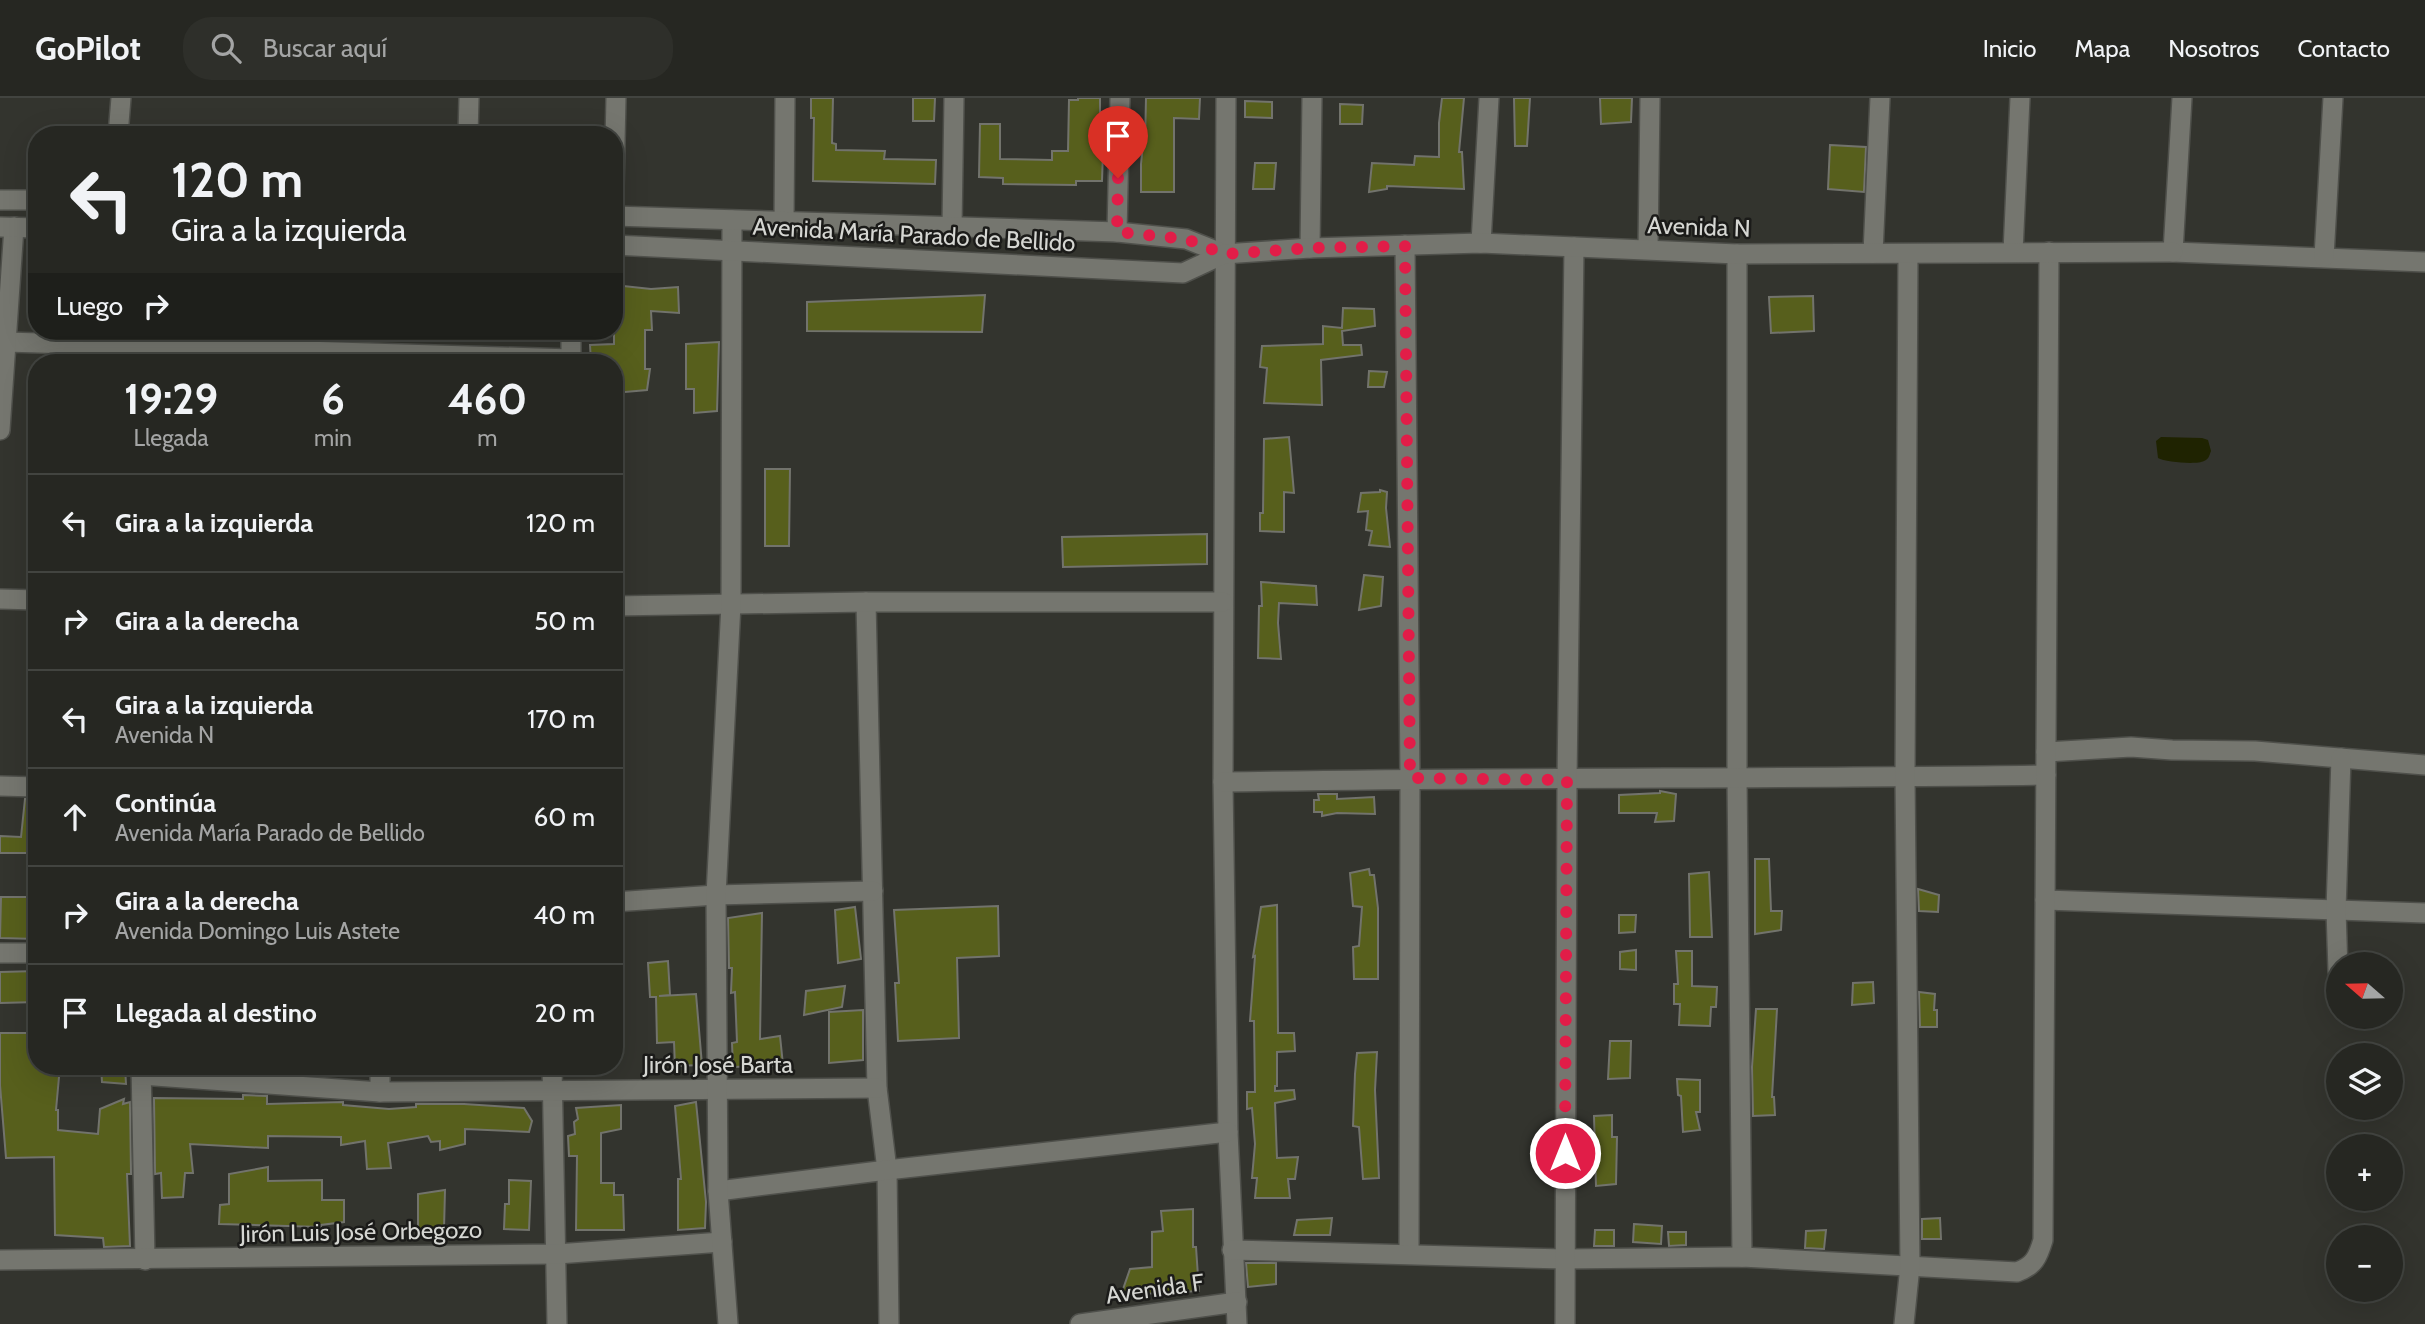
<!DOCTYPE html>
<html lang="es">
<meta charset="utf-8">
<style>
:root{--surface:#262722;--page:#2e2f2a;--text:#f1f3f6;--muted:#a4a5a5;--line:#424440}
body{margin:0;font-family:Cabin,sans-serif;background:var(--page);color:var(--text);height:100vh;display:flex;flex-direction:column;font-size:26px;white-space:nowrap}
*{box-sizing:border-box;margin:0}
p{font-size:23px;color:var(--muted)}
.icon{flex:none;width:38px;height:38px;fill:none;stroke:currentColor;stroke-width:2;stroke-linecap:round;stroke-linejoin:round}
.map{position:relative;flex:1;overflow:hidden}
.sheet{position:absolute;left:28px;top:256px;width:595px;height:721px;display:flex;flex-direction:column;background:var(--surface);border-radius:28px;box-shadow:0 7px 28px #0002,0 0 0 2px var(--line)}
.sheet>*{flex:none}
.banner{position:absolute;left:28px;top:28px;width:595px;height:214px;border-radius:28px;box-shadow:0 7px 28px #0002,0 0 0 2px var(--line);background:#262722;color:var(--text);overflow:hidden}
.needle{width:46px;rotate:290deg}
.tools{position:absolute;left:2326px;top:854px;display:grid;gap:14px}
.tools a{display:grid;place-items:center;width:77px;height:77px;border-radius:50%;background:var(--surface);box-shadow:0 7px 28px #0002,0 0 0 2px var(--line);font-size:35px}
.pin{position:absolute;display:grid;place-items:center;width:60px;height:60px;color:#fff;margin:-72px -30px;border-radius:50% 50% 50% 0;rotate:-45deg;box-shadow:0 0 7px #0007}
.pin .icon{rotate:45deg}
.me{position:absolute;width:77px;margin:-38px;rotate:0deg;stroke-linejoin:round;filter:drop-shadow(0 0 5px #0008)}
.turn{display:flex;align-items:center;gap:24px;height:147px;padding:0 28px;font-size:32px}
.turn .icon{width:91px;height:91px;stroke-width:2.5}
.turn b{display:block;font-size:49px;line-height:60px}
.then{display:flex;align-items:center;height:66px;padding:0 28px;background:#0003;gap:14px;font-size:26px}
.eta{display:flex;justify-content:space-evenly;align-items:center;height:119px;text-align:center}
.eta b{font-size:42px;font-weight:800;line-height:49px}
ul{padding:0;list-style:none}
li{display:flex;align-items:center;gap:21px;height:98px;padding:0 28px;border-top:2px solid var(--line)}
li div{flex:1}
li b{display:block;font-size:26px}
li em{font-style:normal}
header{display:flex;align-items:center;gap:42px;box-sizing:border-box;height:98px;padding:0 35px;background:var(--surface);border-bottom:2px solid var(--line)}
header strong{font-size:33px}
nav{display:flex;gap:38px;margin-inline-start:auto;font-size:24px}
.search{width:490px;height:63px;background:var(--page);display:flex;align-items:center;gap:18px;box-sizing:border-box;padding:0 24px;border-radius:28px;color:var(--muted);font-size:26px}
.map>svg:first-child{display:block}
.water{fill:#1f2301}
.building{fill:#575f1c;stroke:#72736c;stroke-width:2}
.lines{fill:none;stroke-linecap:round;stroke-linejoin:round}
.minor-casing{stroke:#4f504b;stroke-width:22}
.tertiary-casing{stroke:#4f504b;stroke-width:22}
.minor{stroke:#75766f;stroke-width:19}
.tertiary{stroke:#75766f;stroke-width:19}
.route{stroke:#e11d48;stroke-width:12;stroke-dasharray:0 21.6}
.labels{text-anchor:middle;stroke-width:5;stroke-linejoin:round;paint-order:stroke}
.street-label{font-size:24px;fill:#d5d6d2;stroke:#1b1b19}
</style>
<header>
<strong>GoPilot</strong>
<div class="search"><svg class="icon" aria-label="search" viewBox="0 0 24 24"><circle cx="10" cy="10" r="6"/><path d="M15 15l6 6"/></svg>Buscar aquí</div>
<nav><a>Inicio</a><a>Mapa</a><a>Nosotros</a><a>Contacto</a></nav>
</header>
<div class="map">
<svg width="2425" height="1226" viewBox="0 0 2425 1226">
<rect width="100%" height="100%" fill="#33342e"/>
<!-- water -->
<path class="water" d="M2161,339l41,1 6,2 3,11c-2,5 -2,8 -7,10 -7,4 -39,1 -46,-3l-2,-17z"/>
<!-- building -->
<g class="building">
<path d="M811,0h22l-1,45 4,1v6l49,1 -1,8 52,1 -1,24 -122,-3 1,-63h-3z"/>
<path d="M913,0h22l-1,23h-21z"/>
<path d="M1078,0h22v54h3l-1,29h-26v4l-73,-1v-6l-24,-1 1,-53h20v35l52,1v-9h16l1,-51h9z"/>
<path d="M1146,0h54l-1,21 -25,-1v74h-33v-28l2,-20h2z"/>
<path d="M1442,0h22l-5,54h3l2,37 -77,-3v3l-18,3 3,-29 42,2 1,-9 24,1v-34z"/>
<path d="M1514,0h16l-3,48h-12z"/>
<path d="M1600,0h32l-1,24 -30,2z"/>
<path d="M1245,3l27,1v16l-27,-1z"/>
<path d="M1340,6l23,1 -1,19h-22z"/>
<path d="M1830,47l36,2 -2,45 -36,-3z"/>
<path d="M1255,65h21l-2,26h-21z"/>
<path d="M614,187l37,4 27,-2 1,26 -28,-2 1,19h-7v39h5l-3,21 -33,3v-31h-23l-1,-17 24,-1z"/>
<path d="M985,197l-3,37 -175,-1v-29z"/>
<path d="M1813,198l1,35 -43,2 -2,-36z"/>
<path d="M1343,210l31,1 1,17 -33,5 1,14h18l1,10 -41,5 1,45 -58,-2 3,-35 -7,-1 2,-21 61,-2v-18l19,2z"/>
<path d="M719,244l-2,69 -23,2v-24h-8v-45z"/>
<path d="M1369,273l18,1 -3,15h-16z"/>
<path d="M1289,339l5,56 -10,-1v40l-24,-1v-18h3l1,-74z"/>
<path d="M765,371h25l-1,77h-24z"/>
<path d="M1380,392l7,2 -1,16 4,39 -21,-2 3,-14 -6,-1 2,-19 -10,1 3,-19 19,-1z"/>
<path d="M1207,436v30l-144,3 -1,-30z"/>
<path d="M1364,477l19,2 -2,29 -22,4z"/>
<path d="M1261,484l55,4 1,19 -38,-2 -1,20 3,36 -23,-1 1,-52h3z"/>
<path d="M1660,693l16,3 -2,27 -19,1 2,-9h-38v-18l41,-2z"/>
<path d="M1318,696h19v5l37,-2 1,17 -38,-1 -15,3v-4h-8v-12h5z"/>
<path d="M25,701h12v54h-37v-17l21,1z"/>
<path d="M1755,761h14l2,52h11l-1,19 -26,4z"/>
<path d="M1369,771l1,6h4l4,33v71h-24l-1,-32 6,-1 3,-39 -9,-1 -3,-33z"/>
<path d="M1709,774l3,65h-22l-1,-63z"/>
<path d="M1918,791l21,6 -1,17 -19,-1z"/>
<path d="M1,799h36v42l-37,-1z"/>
<path d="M1277,807l1,128h16l1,18 -18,1v34h-2v5l19,-1 1,9 -20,4 2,55 21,-1 -3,22h-7l2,19h-35l2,-20h-5l3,-34 -3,-36 -5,1v-17h8l-1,-71h-4l5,-65 -2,1 8,-50z"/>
<path d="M998,808l1,50 -42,2 2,80 -61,3 -3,-58h4l-5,-73z"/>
<path d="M855,809l6,52 -23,4 -3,-53z"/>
<path d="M762,815l-2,126 20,-3 3,29 -50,2 -1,-24 5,-1 -2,-50 -4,1 1,-25h-3l-1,-50z"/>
<path d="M1619,817h17l-1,17 -16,1z"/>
<path d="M1636,852v20l-16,-1v-17z"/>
<path d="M1676,853h16v35l25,1 -1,20h-5l-1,19 -31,-1 1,-21h-6v-20h4z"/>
<path d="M668,863l2,34 -11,1 37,-2 6,71 -27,1 -1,-24 -17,1 -1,-46h-6l-2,-34z"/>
<path d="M37,873v31l-37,1v-31z"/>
<path d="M1873,884l1,21 -22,2 1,-22z"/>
<path d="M845,888l-3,21 -38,8 2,-24z"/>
<path d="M1919,894l16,2 -1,16h3v17h-17z"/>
<path d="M1756,911h21l-5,88h2l1,18 -22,1 -1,-49z"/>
<path d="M863,912v50l-34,3v-51z"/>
<path d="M0,935h37v33h23l-4,44h2v20l40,4 2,-25 24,-10 -1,5 7,-2 1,72h-4l3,72 -26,1 -1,-9 -48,-3 -1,-78 -48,1 -6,-73z"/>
<path d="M1610,943h21l-1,37 -22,1z"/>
<path d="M1377,954l-2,38 4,88 -16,1 -4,-52 -6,-1 2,-52 2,-21z"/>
<path d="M101,968h24l1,18 -24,-2z"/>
<path d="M1677,981l23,1v32h-4l4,18 -17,2 -2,-36 -3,-1z"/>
<path d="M243,997l24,1v8l76,-2v3l46,4 27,-2v-3h48l60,4 8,13 -3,11 -64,-3v15l-25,6v-9l-9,1 -3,-6 -40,7 3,25 -24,1 -2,-28 -24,4v-8l-73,-1v12l-78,-4 3,29h-8l-2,24 -21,1 -1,-25 -6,1 -1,-76 89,1z"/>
<path d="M696,1004l10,100 -1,26 -27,2v-51h3l-6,-73z"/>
<path d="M621,1007v24l-20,4v50h13v12h9l1,35h-48l1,-74h-8l-1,-20 7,-2 -1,-12 4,-3 -2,-11z"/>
<path d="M1612,1017v22h5l-1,47 -20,2 -2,-70z"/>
<path d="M268,1069v14l54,-1v20h22v22l-23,3v2l-102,-3 1,-19 9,-1v-30z"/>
<path d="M509,1082l22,1 -2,49 -25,-1 1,-25h4z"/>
<path d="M445,1092l-1,39h-26v-35z"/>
<path d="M1193,1111v38h3l3,44 -78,4 9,-26 22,-2v-35l11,-1 -2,-20z"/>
<path d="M1332,1120l-2,17h-36l3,-15z"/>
<path d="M1940,1120l1,21h-19v-20z"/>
<path d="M1634,1126l28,2 -1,18 -28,-2z"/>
<path d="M1595,1132h19v16h-20z"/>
<path d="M1826,1132l-2,19 -19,-1 1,-17z"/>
<path d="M1668,1134h18v13l-17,1z"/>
<path d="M1246,1165h30v21l-28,3z"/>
</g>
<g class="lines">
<defs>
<g id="minor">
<path d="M1226,0l-3,684 5,350 9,192"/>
<path d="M2182,0l-9,154 252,10"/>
<path d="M118,37l3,-37"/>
<path d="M468,37l1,-37"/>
<path d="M614,88l2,-88"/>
<path d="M784,124l1,-124"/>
<path d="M952,129l2,-129"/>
<path d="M1117,134l3,-134"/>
<path d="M1481,145l8,-145"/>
<path d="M1405,147l5,533 -1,475"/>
<path d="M1310,150l2,-150"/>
<path d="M1648,151l2,-151"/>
<path d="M2013,154l7,-154"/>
<path d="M1873,155l7,-155"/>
<path d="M1737,156v525l5,478"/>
<path d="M2324,159l9,-159"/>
<path d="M6,244l565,17"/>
<path d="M571,264v-31"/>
<path d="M0,332l14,-203"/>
<path d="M0,501l37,1"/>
<path d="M866,504l11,486 10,82 2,154"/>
<path d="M614,508l252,-4h357"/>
<path d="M2046,654l85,-5 41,3 83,1 170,14"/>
<path d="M1223,684c274,-5 549,-3 823,-7"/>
<path d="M0,688l37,1"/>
<path d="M2045,802l380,13"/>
<path d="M614,804l102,-7 157,-4"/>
<path d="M0,855h37"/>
<path d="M2338,873l-2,-61 5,-152"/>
<path d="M141,968l4,194"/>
<path d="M380,968v26"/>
<path d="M552,968l5,258"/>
<path d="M141,977l239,17 497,-4"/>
<path d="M718,1093l169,-21 341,-38"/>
<path d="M1232,1152l332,9 178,-2 275,15c17,-6 21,-15 26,-32l6,-988"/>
<path d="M0,1162l557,-6 165,-12"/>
<path d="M728,1226l-10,-133 -2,-296 15,-291 1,-384"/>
<path d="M1080,1226l157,-22"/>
<path d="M1565,1226l2,-544 7,-533"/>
<path d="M1904,1226l6,-58 -5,-489 3,-523"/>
</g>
<g id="tertiary">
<path d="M0,102h37"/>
<path d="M614,118l503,16 69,7 38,15"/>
<path d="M0,129l37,1"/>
<path d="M614,147l569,28 41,-19 86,-6 171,-5 256,11 436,-2"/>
</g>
</defs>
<!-- minor casing -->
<use href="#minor" class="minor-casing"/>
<!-- tertiary casing -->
<use href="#tertiary" class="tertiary-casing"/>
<!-- minor -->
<use href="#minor" class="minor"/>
<!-- tertiary -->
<use href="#tertiary" class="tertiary"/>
</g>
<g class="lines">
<!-- route -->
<path class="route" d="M1118,80l-1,54 69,7 38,15 86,-6 95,-2 5,532 157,2 -2,373"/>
</g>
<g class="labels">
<!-- street labels -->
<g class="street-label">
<text transform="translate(1699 129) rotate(2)" y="8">Avenida N</text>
<text transform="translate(914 137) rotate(3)" y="8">Avenida María Parado de Bellido</text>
<text x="718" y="975">Jirón José Barta</text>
<text transform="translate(361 1134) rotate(-1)" y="8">Jirón Luis José Orbegozo</text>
<text transform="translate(1155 1191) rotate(-8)" y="8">Avenida F</text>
</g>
</g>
</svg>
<div class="tools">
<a><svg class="needle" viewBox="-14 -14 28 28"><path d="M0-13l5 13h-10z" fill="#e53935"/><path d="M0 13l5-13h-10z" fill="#a4a5a5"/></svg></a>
<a><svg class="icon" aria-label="layers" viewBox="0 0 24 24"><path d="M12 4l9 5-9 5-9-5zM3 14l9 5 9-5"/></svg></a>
<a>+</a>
<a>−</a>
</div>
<div class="pin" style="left:1118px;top:80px;background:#d93025"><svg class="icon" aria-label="arrive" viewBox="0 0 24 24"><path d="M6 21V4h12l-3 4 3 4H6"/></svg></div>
<svg class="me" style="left:1565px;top:1055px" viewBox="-20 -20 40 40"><circle r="17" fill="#e11d48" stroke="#fff" stroke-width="3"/><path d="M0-11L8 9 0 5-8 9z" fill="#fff"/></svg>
<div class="banner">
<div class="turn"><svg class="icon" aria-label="left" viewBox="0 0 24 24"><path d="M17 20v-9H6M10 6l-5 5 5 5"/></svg><div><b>120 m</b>Gira a la izquierda</div></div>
<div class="then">Luego<svg class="icon" aria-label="right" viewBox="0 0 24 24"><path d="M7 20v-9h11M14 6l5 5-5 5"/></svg></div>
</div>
<section class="sheet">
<div class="eta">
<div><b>19:29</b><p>Llegada</p></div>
<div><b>6</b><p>min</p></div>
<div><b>460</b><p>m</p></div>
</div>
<ul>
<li><svg class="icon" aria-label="left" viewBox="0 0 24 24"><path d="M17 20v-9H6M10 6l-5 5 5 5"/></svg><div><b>Gira a la izquierda</b></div><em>120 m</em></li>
<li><svg class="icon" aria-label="right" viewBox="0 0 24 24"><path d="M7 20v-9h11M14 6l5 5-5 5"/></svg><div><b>Gira a la derecha</b></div><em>50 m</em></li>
<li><svg class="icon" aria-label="left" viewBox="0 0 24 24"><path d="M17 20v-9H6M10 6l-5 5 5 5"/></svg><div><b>Gira a la izquierda</b><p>Avenida N</p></div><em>170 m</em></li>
<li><svg class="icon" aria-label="ahead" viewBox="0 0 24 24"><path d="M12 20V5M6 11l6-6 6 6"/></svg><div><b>Continúa</b><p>Avenida María Parado de Bellido</p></div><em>60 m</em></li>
<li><svg class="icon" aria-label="right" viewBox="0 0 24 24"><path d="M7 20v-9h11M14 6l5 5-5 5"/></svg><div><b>Gira a la derecha</b><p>Avenida Domingo Luis Astete</p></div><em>40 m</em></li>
<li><svg class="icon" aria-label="arrive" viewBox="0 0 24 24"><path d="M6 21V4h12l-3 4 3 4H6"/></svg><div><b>Llegada al destino</b></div><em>20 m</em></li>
</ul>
</section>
</div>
